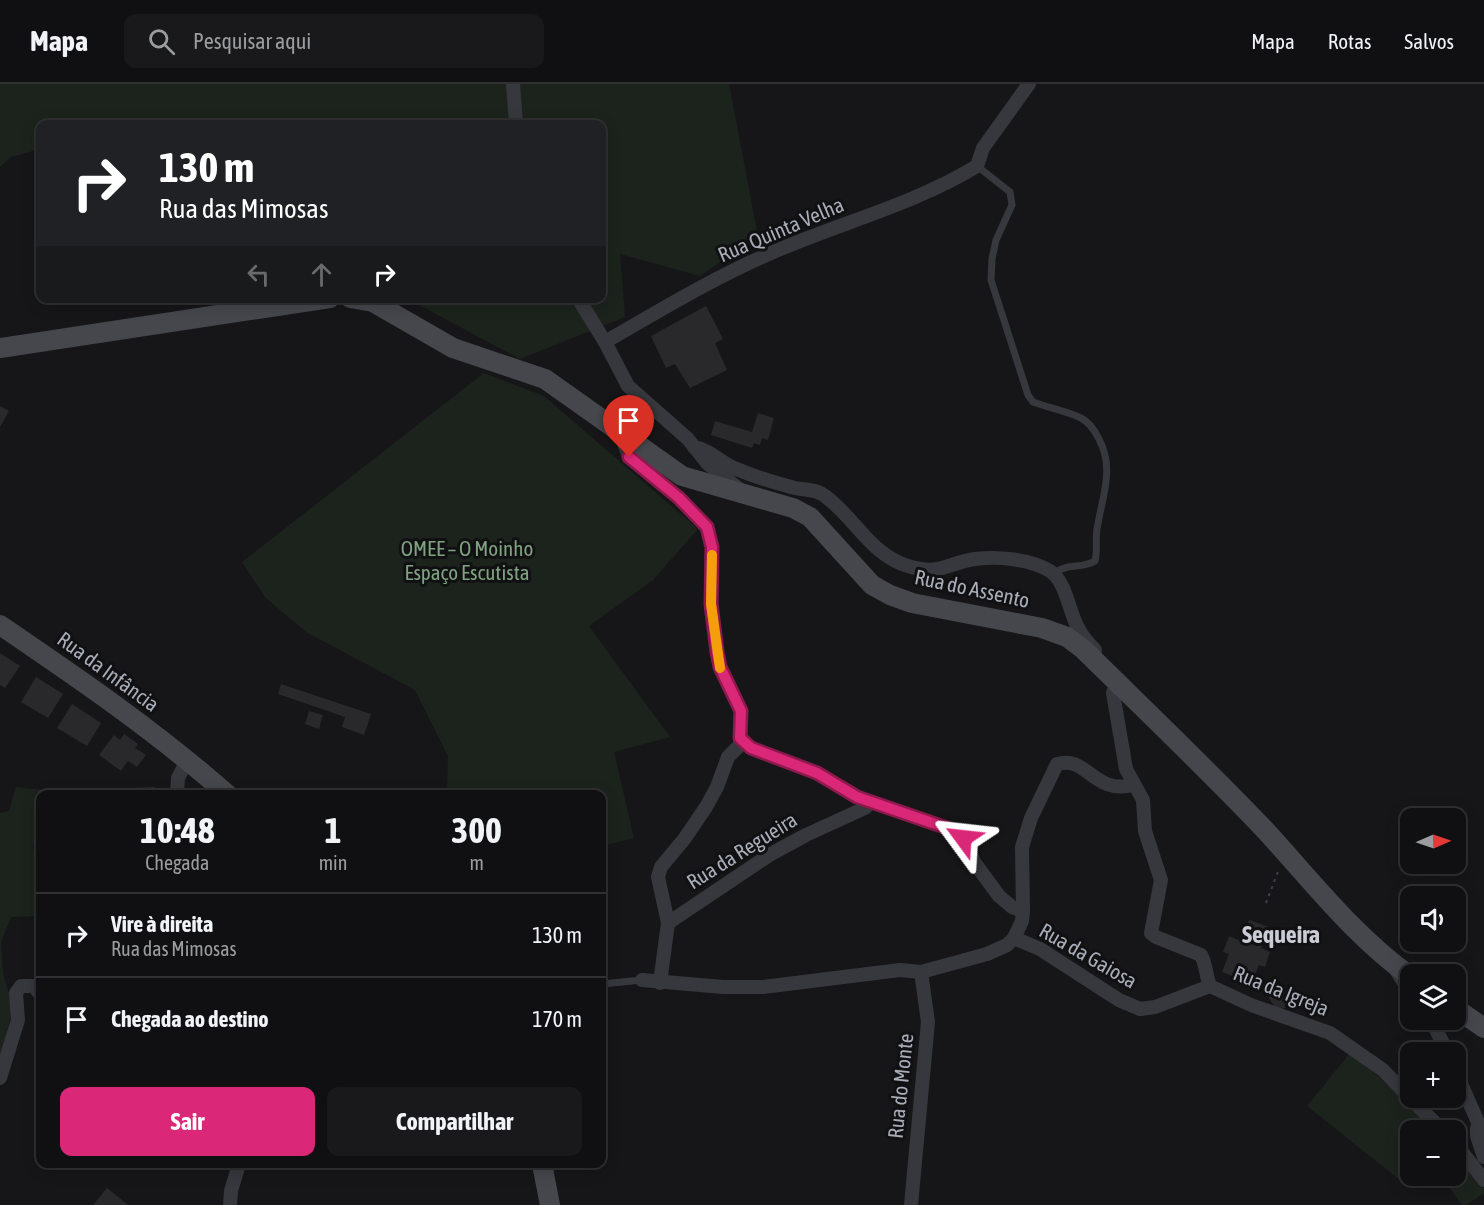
<!DOCTYPE html>
<html lang="pt">
<meta charset="utf-8">
<style>
:root{--surface:#101012;--page:#19191b;--text:#f1f3f6;--muted:#9c9d9f;--line:#303032;--accent:#db2777}
body{margin:0;font-family:"Asap Condensed",sans-serif;background:var(--page);color:var(--text);height:100vh;display:flex;flex-direction:column;font-size:22px;white-space:nowrap}
*{box-sizing:border-box;margin:0}
p{font-size:20px;color:var(--muted)}
.icon{flex:none;width:33px;height:33px;fill:none;stroke:currentColor;stroke-width:2;stroke-linecap:round;stroke-linejoin:round}
.map{position:relative;flex:1;overflow:hidden}
.details{position:absolute;left:36px;top:706px;width:570px;height:378px;display:flex;flex-direction:column;background:var(--surface);border-radius:12px;box-shadow:0 3px 15px #0003,0 0 0 2px var(--line)}
.details>*{flex:none}
.banner{position:absolute;left:36px;top:36px;width:570px;height:183px;border-radius:12px;box-shadow:0 3px 15px #0003,0 0 0 2px var(--line);background:#202124;color:#fff;overflow:hidden}
.needle{width:39px;rotate:88deg}
.buttons{position:absolute;left:1400px;top:724px;display:grid;gap:12px}
.buttons a{display:grid;place-items:center;width:66px;height:66px;border-radius:12px;background:var(--surface);box-shadow:0 3px 15px #0003,0 0 0 2px var(--line);font-size:30px}
.pin{position:absolute;display:grid;place-items:center;width:51px;height:51px;color:#fff;margin:-62px -26px;border-radius:50% 50% 50% 0;rotate:-45deg;box-shadow:0 0 6px #0007}
.pin .icon{rotate:45deg}
.me{position:absolute;width:66px;margin:-33px;rotate:300deg;stroke-linejoin:round;filter:drop-shadow(0 0 4px #0008)}
.turn{display:flex;align-items:center;gap:21px;height:126px;padding:0 24px;font-size:27px}
.turn .icon{width:78px;height:78px;stroke-width:2.5}
.turn b{display:block;font-size:42px;line-height:51px}
.lanes{display:flex;align-items:center;height:57px;padding:0 24px;background:#0003;justify-content:center;gap:30px;direction:ltr}
.lanes .off{opacity:.35}
.eta{display:flex;justify-content:space-evenly;align-items:center;height:102px;text-align:center}
.eta b{font-size:36px;font-weight:700;line-height:42px}
.cta{display:flex;gap:12px;margin-top:auto;padding:12px 24px}
.cta a{flex:1;height:69px;border-radius:12px;background:var(--accent);color:#fff;font-size:24px;font-weight:700;line-height:69px;text-align:center}
.cta a+a{background:var(--page);color:var(--text)}
ul{padding:0;list-style:none}
li{display:flex;align-items:center;gap:18px;height:84px;padding:0 24px;border-top:2px solid var(--line)}
li div{flex:1}
li b{display:block;font-size:22px}
li em{font-style:normal}
header{display:flex;align-items:center;gap:36px;box-sizing:border-box;height:84px;padding:0 30px;background:var(--surface);border-bottom:2px solid var(--line)}
header strong{font-size:28px}
nav{display:flex;gap:33px;margin-inline-start:auto;font-size:21px}
.search{width:420px;height:54px;background:var(--page);display:flex;align-items:center;gap:15px;box-sizing:border-box;padding:0 21px;border-radius:12px;color:var(--muted);font-size:22px}
.map>svg:first-child{display:block}
.green{fill:#1c231d}
.building{fill:#29292c}
.lines{fill:none;stroke-linecap:round;stroke-linejoin:round}
.path{stroke:#3d3f44;stroke-width:2;stroke-dasharray:3 4.5;stroke-linecap:butt}
.lane{stroke:#37383d;stroke-width:7}
.street{stroke:#37383d;stroke-width:14}
.secondary{stroke:#45474d;stroke-width:20}
.route-casing{stroke:#8e194d;stroke-width:15}
.route{stroke:#db2777;stroke-width:10}
.slow{stroke:#f59e0b;stroke-width:10}
.labels{text-anchor:middle;stroke-width:6;stroke-linejoin:round;paint-order:stroke}
.street-label{font-size:21px;fill:#a8adb8;stroke:#111113}
.park-label{font-size:21px;fill:#7fa381;stroke:#111113}
.quarter-label{font-size:24px;font-weight:bold;fill:#c9ccd4;stroke:#111113}
</style>
<header>
<strong>Mapa</strong>
<div class="search"><svg class="icon" aria-label="search" viewBox="0 0 24 24"><circle cx="10" cy="10" r="6"/><path d="M15 15l6 6"/></svg>Pesquisar aqui</div>
<nav><a>Mapa</a><a>Rotas</a><a>Salvos</a></nav>
</header>
<div class="map">
<svg width="1484" height="1121" viewBox="0 0 1484 1121">
<rect width="100%" height="100%" fill="#161618"/>
<!-- green -->
<g class="green">
<path d="M0,0h729l29,152 -58,40 -80,-22 5,63 -105,42 -112,-60 194,-1v-174h-562v25l-29,8 -11,10z"/>
<path d="M484,289l60,23 154,133 -45,51 -64,46 81,111 -56,15 20,86 -32,8v-51h-155l1,-39 -33,-66 -109,-58 -41,-35 -23,-35z"/>
<path d="M16,703l27,3 -3,5 -7,54 7,1v66l-29,1 -10,25 2,32 10,31 -9,41 -4,10v-243l9,-2z"/>
<path d="M1350,969l68,56 21,22h-29v45h10l-10,12 -103,-82z"/>
<path d="M1455,1065l29,39v5l-18,12h-4l-21,-29h14z"/>
</g>
<!-- building -->
<g class="building">
<path d="M706,222l17,33 -8,4 12,27 -37,18 -15,-24 -9,4 -15,-32z"/>
<path d="M0,322l9,5 -9,16z"/>
<path d="M758,329l16,5 -6,22 -6,-2 -2,7 -6,-2 -2,5 -41,-13 4,-14 37,11z"/>
<path d="M0,569l20,13 -15,22 -5,-3z"/>
<path d="M36,593l27,17 -15,24 -27,-16z"/>
<path d="M281,600l90,30 -7,21 -22,-8 3,-10 -67,-23z"/>
<path d="M72,620l29,19 -14,23 -30,-18z"/>
<path d="M309,627l14,4 -4,14 -14,-5z"/>
<path d="M124,650l14,10 -3,4 11,7 -9,12 -9,-6 -7,10 -22,-16 15,-20 6,5z"/>
<path d="M155,703v8h-28l-1,-7z"/>
<path d="M1249,836l20,7 -1,2 7,3 -3,9 -8,-3 -3,10 9,4 -5,15 -6,-2 -7,18 -30,-11 7,-18 -6,-2 6,-16 12,5z"/>
<path d="M1275,906l15,4 4,8 -16,10 -11,-17z"/>
<path d="M107,1104l21,17h-35z"/>
</g>
<g class="lines">
<!-- path -->
<path class="path" d="M1266,819l13,-34"/>
<!-- lane -->
<g class="lane">
<path d="M977,82l33,26 2,13 -16,35 -4,19 -1,21 37,115 5,7c16,6 34,9 48,16 8,4 14,13 18,21 16,30 3,58 -2,90 -2,10 1,21 -2,32 -14,8 -27,2 -41,12"/>
<path d="M602,900l40,-4"/>
</g>
<!-- street -->
<g class="street">
<path d="M513,0l3,40"/>
<path d="M578,214l27,44 23,44 60,53 19,24 32,26"/>
<path d="M605,258c54,-31 108,-64 166,-89 68,-30 142,-48 206,-87l6,-18 46,-64"/>
<path d="M620,349l9,24 50,41 28,29 5,20 -1,57 6,48 3,15 21,44 -1,27 11,10 66,25 40,24 93,32 13,9 11,24 25,34 13,11 11,4"/>
<path d="M694,363c16,3 26,15 40,21 19,8 41,15 61,20 10,2 22,1 30,8 30,22 46,59 83,70 32,10 39,-3 67,-7 23,-3 55,0 75,12 16,10 19,41 28,57 4,8 10,15 17,22"/>
<path d="M1118,599l-5,10 13,76 17,31 2,31 16,49 -10,53 5,4 45,18c5,9 5,21 9,31l41,19 79,28 53,37 27,28"/>
<path d="M177,711l1,-17 10,-19"/>
<path d="M668,839l103,-69 35,-19 59,-27 6,-6"/>
<path d="M1014,854l26,11 79,51 21,9 15,-2 55,-21"/>
<path d="M1396,886l14,22"/>
<path d="M642,896l81,7h40l137,-17 21,2 66,-18 20,-9 7,-7 8,-17 1,-10 -1,-64 9,-29 26,-54c31,-9 35,31 77,21"/>
<path d="M660,899l8,-60 -10,-46 3,-10 24,-29 21,-31 11,-20 11,-30 16,-16"/>
<path d="M1431,936l17,33"/>
<path d="M1455,986l29,66"/>
<path d="M0,994l18,-58 -2,-27 5,-7h13l6,8"/>
<path d="M1410,1014l33,33"/>
<path d="M1477,1044v8l7,21"/>
<path d="M1455,1059l29,37"/>
<path d="M230,1121l1,-14 8,-27"/>
<path d="M911,1121l17,-183 -7,-50"/>
</g>
<!-- secondary -->
<g class="secondary">
<path d="M350,214l23,4 80,46 92,31 137,97 111,32 17,9 62,68 18,10 22,8 130,25 25,9 16,12c61,60 123,119 182,181 46,50 90,107 145,146"/>
<path d="M0,264l330,-50"/>
<path d="M0,541c78,53 157,107 228,170"/>
<path d="M1455,924l29,20"/>
<path d="M542,1080l8,41"/>
</g>
</g>
<g class="lines">
<defs>
<path id="route" d="M629,373l50,41 28,29 5,20 -1,57 6,48 3,15 21,44 -1,27 11,10 66,25 40,24 93,32 13,9"/>
</defs>
<!-- route casing -->
<use href="#route" class="route-casing"/>
<!-- route -->
<use href="#route" class="route"/>
<!-- slow -->
<path class="slow" d="M712,471l-1,49 9,64"/>
</g>
<g class="labels">
<!-- street labels -->
<g class="street-label">
<text transform="translate(781 146) rotate(-23)" y="7">Rua Quinta Velha</text>
<text transform="translate(972 505) rotate(12)" y="7">Rua do Assento</text>
<text transform="translate(108 588) rotate(36)" y="7">Rua da Infância</text>
<text transform="translate(742 767) rotate(-32)" y="7">Rua da Regueira</text>
<text transform="translate(1088 872) rotate(30)" y="7">Rua da Gaiosa</text>
<text transform="translate(1281 907) rotate(22)" y="7">Rua da Igreja</text>
<text transform="translate(901 1002) rotate(-84)" y="7">Rua do Monte</text>
</g>
<!-- park labels -->
<g class="park-label">
<text x="467" y="472">OMEE – O Moinho<tspan x="467" dy="24">Espaço Escutista</tspan></text>
</g>
<!-- quarter labels -->
<g class="quarter-label">
<text x="1281" y="859">Sequeira</text>
</g>
</g>
</svg>
<div class="buttons">
<a><svg class="needle" viewBox="-14 -14 28 28"><path d="M0-13l5 13h-10z" fill="#e53935"/><path d="M0 13l5-13h-10z" fill="#9c9d9f"/></svg></a>
<a><svg class="icon" aria-label="sound" viewBox="0 0 24 24"><path d="M4 9h4l5-4v14l-5-4H4zM17 9q2 3 0 6"/></svg></a>
<a><svg class="icon" aria-label="layers" viewBox="0 0 24 24"><path d="M12 4l9 5-9 5-9-5zM3 14l9 5 9-5"/></svg></a>
<a>+</a>
<a>−</a>
</div>
<div class="pin" style="left:629px;top:373px;background:#d93025"><svg class="icon" aria-label="arrive" viewBox="0 0 24 24"><path d="M6 21V4h12l-3 4 3 4H6"/></svg></div>
<svg class="me" style="left:963px;top:754px" viewBox="-20 -20 40 40"><path d="M0-17L14 15 0 8-14 15z" fill="#db2777" stroke="#fff" stroke-width="4"/></svg>
<div class="banner">
<div class="turn"><svg class="icon" aria-label="right" viewBox="0 0 24 24"><path d="M7 20v-9h11M14 6l5 5-5 5"/></svg><div><b>130 m</b>Rua das Mimosas</div></div>
<div class="lanes"><svg class="icon off" aria-label="left" viewBox="0 0 24 24"><path d="M17 20v-9H6M10 6l-5 5 5 5"/></svg><svg class="icon off" aria-label="ahead" viewBox="0 0 24 24"><path d="M12 20V5M6 11l6-6 6 6"/></svg><svg class="icon" aria-label="right" viewBox="0 0 24 24"><path d="M7 20v-9h11M14 6l5 5-5 5"/></svg></div>
</div>
<section class="details">
<div class="eta">
<div><b>10:48</b><p>Chegada</p></div>
<div><b>1</b><p>min</p></div>
<div><b>300</b><p>m</p></div>
</div>
<ul>
<li><svg class="icon" aria-label="right" viewBox="0 0 24 24"><path d="M7 20v-9h11M14 6l5 5-5 5"/></svg><div><b>Vire à direita</b><p>Rua das Mimosas</p></div><em>130 m</em></li>
<li><svg class="icon" aria-label="arrive" viewBox="0 0 24 24"><path d="M6 21V4h12l-3 4 3 4H6"/></svg><div><b>Chegada ao destino</b></div><em>170 m</em></li>
</ul>
<div class="cta"><a>Sair</a><a>Compartilhar</a></div>
</section>
</div>
